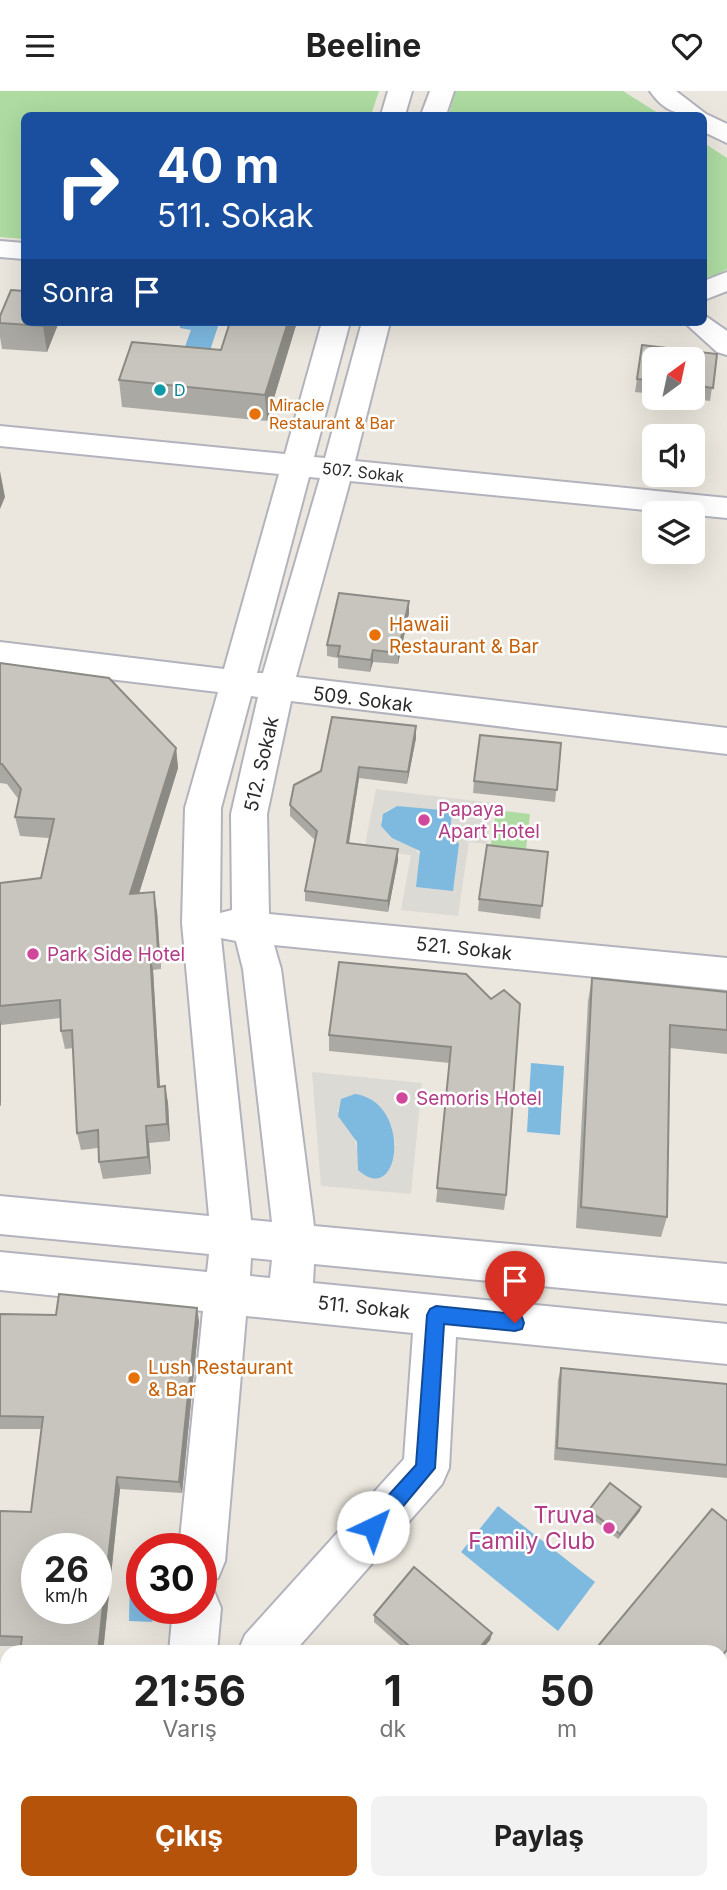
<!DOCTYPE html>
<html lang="tr">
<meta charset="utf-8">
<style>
:root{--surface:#fff;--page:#f2f2f2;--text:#222;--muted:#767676;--accent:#b45309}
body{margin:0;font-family:Inter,sans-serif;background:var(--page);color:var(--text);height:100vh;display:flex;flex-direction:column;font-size:26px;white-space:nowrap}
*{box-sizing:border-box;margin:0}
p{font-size:23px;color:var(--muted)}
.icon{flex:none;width:38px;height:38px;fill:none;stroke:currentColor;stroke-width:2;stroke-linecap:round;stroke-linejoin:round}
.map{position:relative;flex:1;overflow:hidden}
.side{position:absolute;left:0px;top:1554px;width:728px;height:245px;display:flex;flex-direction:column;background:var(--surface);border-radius:21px 21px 0 0;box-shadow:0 7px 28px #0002}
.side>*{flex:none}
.top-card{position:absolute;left:21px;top:21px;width:686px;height:214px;border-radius:10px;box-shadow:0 7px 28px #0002;background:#1a4fa0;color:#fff;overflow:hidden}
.needle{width:46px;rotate:33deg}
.fabs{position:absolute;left:642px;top:256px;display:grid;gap:14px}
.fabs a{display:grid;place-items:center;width:63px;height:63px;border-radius:10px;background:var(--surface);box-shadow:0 7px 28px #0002;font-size:35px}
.speed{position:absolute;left:21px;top:1442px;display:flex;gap:14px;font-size:35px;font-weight:700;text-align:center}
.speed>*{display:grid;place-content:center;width:91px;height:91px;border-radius:50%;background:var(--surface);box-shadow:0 7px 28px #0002;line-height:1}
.speed small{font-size:18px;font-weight:400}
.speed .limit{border:10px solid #d22;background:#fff;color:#111}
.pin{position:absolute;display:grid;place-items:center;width:60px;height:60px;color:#fff;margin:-72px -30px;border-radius:50% 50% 50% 0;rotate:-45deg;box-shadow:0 0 7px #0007}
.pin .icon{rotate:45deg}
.me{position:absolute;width:77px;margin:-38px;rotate:42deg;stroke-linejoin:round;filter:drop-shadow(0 0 5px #0008)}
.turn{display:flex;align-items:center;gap:24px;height:147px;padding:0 21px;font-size:32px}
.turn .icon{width:91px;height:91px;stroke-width:2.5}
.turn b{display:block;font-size:49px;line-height:60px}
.then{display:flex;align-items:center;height:66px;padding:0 21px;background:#0003;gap:14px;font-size:26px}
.eta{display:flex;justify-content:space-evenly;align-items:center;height:119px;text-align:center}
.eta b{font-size:42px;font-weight:700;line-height:49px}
.button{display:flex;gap:14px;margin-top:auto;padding:14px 21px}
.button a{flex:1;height:80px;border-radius:10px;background:var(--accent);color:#fff;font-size:28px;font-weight:700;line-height:80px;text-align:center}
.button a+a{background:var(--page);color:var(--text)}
header{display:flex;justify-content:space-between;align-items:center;height:91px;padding:0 21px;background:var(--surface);font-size:32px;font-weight:700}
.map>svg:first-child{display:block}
.green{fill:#addba1}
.plaza{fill:#dcdad5;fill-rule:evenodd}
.water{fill:#7eb9e0}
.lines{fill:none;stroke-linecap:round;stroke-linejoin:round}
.minor-casing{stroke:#b2b3bd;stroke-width:4}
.minor{fill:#fff;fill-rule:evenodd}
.wall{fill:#aba9a3}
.shaded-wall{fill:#8b8a84}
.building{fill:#c7c5bd;stroke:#8b8a84;stroke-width:2;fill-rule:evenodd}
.route{fill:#1a73e8;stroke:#114b97;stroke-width:2}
.culture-dot{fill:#0f9aa8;stroke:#fff;stroke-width:2.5}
.food-dot{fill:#e8710a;stroke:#fff;stroke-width:2.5}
.hotel-dot{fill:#d1479c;stroke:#fff;stroke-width:2.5}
.labels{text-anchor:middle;stroke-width:5;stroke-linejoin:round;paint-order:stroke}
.far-culture-label{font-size:16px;fill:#0d838f;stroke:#fff;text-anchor:start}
.far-food-label{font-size:16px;fill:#c56008;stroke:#fff;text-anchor:start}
.far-street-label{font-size:16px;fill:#2b2b2b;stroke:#fff}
.food-label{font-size:19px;fill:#c56008;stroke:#fff;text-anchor:start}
.street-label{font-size:19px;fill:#2b2b2b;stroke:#fff}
.hotel-label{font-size:19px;fill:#b23c85;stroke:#fff;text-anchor:start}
.near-hotel-label{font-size:23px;fill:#b23c85;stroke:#fff;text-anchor:end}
</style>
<header><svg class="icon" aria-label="menu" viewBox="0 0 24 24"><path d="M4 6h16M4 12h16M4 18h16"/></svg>Beeline<svg class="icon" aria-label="heart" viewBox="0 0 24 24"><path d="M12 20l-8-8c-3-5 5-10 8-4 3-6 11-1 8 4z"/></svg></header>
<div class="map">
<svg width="727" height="1799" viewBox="0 0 727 1799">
<rect width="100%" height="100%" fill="#ebe7de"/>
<!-- green -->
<g class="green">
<path d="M0,0h379l-8,24h-347v124l-24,-2z"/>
<path d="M455,0h168l38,24h-212z"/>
<path d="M704,52l23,15v111l-23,13z"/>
<path d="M496,719l34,4 -4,35 -35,-4z"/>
</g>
<!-- plaza -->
<g class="plaza">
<path d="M376,698l117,14 -6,41 -18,-2 -11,74 -57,-6 10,-55 -47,-5zM397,715l52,23 4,11 -33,15 -7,-9 -21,-8 -11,-12v-7l5,-8z"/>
<path d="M312,981l110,11 -11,111 -90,-8zM379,1017l12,17 5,21 -39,2 -3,-12 -17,-26z"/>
</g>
<!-- water -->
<g class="water">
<path d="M180,231l39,1 -14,43 -26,-3 12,-33 -11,-2z"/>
<path d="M397,715l55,5 -2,23 9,10 -6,47 -37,-4 4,-36 -28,-13 -11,-12 2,-12z"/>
<path d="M531,972l33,3 -4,69 -33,-3z"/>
<path d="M355,1003c58,8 46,115 3,76l-1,-28 -19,-26 3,-17z"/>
<path d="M498,1415l97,76 -37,49 -97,-79z"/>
<path d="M142,1469v48h17l-7,14 -23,-1 1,-49z"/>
</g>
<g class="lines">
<defs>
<g id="minor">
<path d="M388,0h24l-7,24h-24z"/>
<path d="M430,0h24l-8,24h-25z"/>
<path d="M650,0h26l30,23 21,10v19l-23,-11v-17c-25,0 -39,-2 -54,-24z"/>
<path d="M0,150l24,2v16l-24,-2z"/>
<path d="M727,181v19l-23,9v-19z"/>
<path d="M704,224l23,16v24l-10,-3 -33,-30h20z"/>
<path d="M322,231h28l-36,135 11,1 37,-136h28l-35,139 372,37v20l-377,-37 -54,196 431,51v26l-436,-53 -24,113 2,100 458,44v32l-453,-45 7,24 33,257 413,38v40l-413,-40 -1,19 414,41v40l-271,-27 -7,131 -7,16 -148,168h-56l7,-17 159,-176 9,-126 -167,-17 -21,245 -7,17 -17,6v-35h-22l24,-238 -203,-21v-38l207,20 2,-18 -209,-20v-38l209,20 -27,-293 3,-115 33,-116 -218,-26v-24l224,27 55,-195 -279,-28v-20l285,28zM309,386l11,1 -57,195h-6zM251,605l7,1 -27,117 1,96 -12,3 1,-105zM221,847l15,3 7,28 29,253 -21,-2zM251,1167l21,2 -2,18 -20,-2z"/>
<path d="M201,1495l13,5 7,17 -4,44h-48l4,-44h28z"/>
<path d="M0,1607l7,1v50l-7,-1z"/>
<path d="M727,1671v57l-6,2v-57z"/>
<path d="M630,1792h54l-3,7h-54z"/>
</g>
</defs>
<!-- minor casing -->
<use href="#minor" class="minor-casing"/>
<!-- minor -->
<use href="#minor" class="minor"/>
</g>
<!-- wall -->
<g class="wall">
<path d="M0,225l59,6 -12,30 -45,-3 -2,-12z"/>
<path d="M297,231l-30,99 -145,-14 -3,-27 102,-30z"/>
<path d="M642,254l75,9 -7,47 -32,-4h15v-38h-39v35l-19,-2z"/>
<path d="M409,522l-11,51 -25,-2 -3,10 -32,-4v-10l-11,-2v-11z"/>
<path d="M0,572l176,85 2,20 -39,125 18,18 4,58 -8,1 7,116h5l3,17 2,38 -21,2 2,31 -48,5 -4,-17 -1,-14 -17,2 -4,-17 -4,-85 -8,1 -4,-18 -1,-13 -59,7v81h-1v-223l41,-5 8,-40 -29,-2 -5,-19 4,-17 -12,-16 -7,-1z"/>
<path d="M416,647l-9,46 -48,-6 -10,65 49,6v11l-10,52 -83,-11v-10l10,-51 -25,-24v-11l31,-34z"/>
<path d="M561,652l-6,59 -82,-9 1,-12z"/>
<path d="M548,761l-8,67 -62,-8 1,-12z"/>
<path d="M592,887l135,14v62l-57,-6 -3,169 -6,20 -85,-9 12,-227z"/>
<path d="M491,908l15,196 -2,15 -68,-8 14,-139 -121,-12v-16z"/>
<path d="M0,1223l199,7 -17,172 -62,-4 -17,163h-83l1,-6h-21v-135l31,1 11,-83h-42z"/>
<path d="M561,1277l166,16v94l-173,-18 4,-80z"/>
<path d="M641,1416l-1,4 -22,28 -30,-24 1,-5z"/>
<path d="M374,1524l118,18 -2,7 -10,12h-72l-34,-30z"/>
<path d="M411,1792h121l-4,7h-111z"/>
</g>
<!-- shaded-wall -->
<g class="shaded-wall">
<path d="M44,231h15l-12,30 -4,-26z"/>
<path d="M288,231h9l-30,99 -2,-26z"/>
<path d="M0,380l5,26 -5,12z"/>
<path d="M409,510v12l-11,51v-11z"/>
<path d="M373,559v12l-3,10 1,-12z"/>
<path d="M416,635v12l-9,46 1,-12z"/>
<path d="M176,657l2,20 -45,145 -3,-19z"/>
<path d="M359,676v11l-12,76v-11z"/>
<path d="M398,758v11l-10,52v-11z"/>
<path d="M154,801l3,19 4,58 -3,-19z"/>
<path d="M150,860l3,19 8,134 -3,-17z"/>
<path d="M0,929l1,5v81l-1,-4z"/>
<path d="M165,995l3,17 2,38 -3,-17z"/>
<path d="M146,1035l3,17 2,31 -3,-17z"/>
<path d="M197,1217l2,13 -17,172 -3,-11z"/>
<path d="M117,1386l3,12 -17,163h-5z"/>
<path d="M641,1416l-1,4 -22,28 2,-5z"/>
<path d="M492,1542l-2,7 -10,12h-4z"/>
</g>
<!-- building -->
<g class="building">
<path d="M11,199l13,1v31h20l-1,4 -43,-3v-7z"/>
<path d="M230,231h58l-23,73 -146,-15 13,-38 89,8z"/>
<path d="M642,254l75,9 -4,34 -20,-3v-26h-39v22l-17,-2z"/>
<path d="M339,502l70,8 -11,52 -25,-3 -2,10 -33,-4 2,-10 -13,-1z"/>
<path d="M0,572l109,15 67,70 -46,146 24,-2 4,58 -8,1 8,136 7,-1 2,38 -21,2 2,31 -49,5 -1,-32 -21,3 -5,-103 -11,1 -1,-31 -60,6v-123l41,-5 13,-59 -39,-2 6,-28 -19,-25h-2z"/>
<path d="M332,626l84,9 -8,46 -49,-5 -12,76 51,6 -10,52 -83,-10 12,-60 -27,-26 4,-20 27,-14z"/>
<path d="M480,644l81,8 -4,47 -83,-9z"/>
<path d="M487,754l61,7 -6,54 -63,-7z"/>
<path d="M339,871l127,12 25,25 13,-9 16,14 -14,191 -69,-7 14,-141 -122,-12z"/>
<path d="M592,887l135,14v38l-57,-5 -3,192 -86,-10z"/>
<path d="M59,1203l138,14 -18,174 -62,-5 -19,175h-78l2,-15 -22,-1v-125l31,1 12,-95 -43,-1v-102l56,1zM37,1458h59v59h-59z"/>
<path d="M561,1277l166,16v81l-170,-17z"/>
<path d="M610,1392l31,24 -21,27 -31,-24z"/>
<path d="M712,1418l15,12v129l-6,7v-5h-128z"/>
<path d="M414,1476l78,66 -16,19h-60l-42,-37z"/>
<path d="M417,1792h114l-5,7h-102z"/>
</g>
<!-- route -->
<path class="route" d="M436,1215l79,8 7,3 2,6 -2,6 -7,2 -71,-7 -9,144 -55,66 -7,3 -7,-3 -2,-7 2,-7 50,-55 11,-150 3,-6z"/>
<!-- markers -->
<circle class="culture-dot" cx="160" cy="299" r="7"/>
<g class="food-dot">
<circle cx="255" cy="323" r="7"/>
<circle cx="375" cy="544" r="7"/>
<circle cx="134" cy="1287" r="7"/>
</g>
<g class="hotel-dot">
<circle cx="424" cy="729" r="7"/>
<circle cx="33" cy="863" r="7"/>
<circle cx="402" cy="1007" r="7"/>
<circle cx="609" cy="1437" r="7"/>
</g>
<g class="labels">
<!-- far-culture labels -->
<g class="far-culture-label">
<text x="174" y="305">D</text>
</g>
<!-- far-food labels -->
<g class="far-food-label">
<text x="269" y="320">Miracle<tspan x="269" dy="18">Restaurant &amp; Bar</tspan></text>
</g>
<!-- far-street labels -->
<g class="far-street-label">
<text transform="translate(363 381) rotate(6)" y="6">507. Sokak</text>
</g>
<!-- food labels -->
<g class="food-label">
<text x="389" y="540">Hawaii<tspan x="389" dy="22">Restaurant &amp; Bar</tspan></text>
<text x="148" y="1283">Lush Restaurant<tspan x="148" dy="22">&amp; Bar</tspan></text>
</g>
<!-- street labels -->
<g class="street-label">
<text transform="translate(363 608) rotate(7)" y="7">509. Sokak</text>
<text transform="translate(261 673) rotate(-77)" y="7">512. Sokak</text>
<text transform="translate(464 857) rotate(6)" y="7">521. Sokak</text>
<text transform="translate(364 1216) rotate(6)" y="7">511. Sokak</text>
</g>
<!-- hotel labels -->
<g class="hotel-label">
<text x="438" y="725">Papaya<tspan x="438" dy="22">Apart Hotel</tspan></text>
<text x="47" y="870">Park Side Hotel</text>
<text x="416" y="1014">Semoris Hotel</text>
</g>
<!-- near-hotel labels -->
<g class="near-hotel-label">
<text x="595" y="1432">Truva<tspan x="595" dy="26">Family Club</tspan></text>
</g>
</g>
</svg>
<div class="fabs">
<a><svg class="needle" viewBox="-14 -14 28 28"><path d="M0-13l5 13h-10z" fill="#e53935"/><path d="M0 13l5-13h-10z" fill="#767676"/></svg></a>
<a><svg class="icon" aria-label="sound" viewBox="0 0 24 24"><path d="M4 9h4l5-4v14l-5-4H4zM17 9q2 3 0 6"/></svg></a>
<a><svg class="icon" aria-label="layers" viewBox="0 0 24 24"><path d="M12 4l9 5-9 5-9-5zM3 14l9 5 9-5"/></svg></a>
</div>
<div class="speed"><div>26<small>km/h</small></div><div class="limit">30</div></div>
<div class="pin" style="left:515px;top:1232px;background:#d93025"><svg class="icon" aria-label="arrive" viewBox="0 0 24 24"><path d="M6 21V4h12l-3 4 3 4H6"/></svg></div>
<svg class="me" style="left:373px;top:1436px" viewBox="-20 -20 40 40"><circle r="19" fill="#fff"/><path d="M0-13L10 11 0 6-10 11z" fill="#1a73e8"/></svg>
<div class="top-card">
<div class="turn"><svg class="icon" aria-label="right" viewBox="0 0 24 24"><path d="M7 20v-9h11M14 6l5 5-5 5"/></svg><div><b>40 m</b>511. Sokak</div></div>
<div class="then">Sonra<svg class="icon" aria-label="arrive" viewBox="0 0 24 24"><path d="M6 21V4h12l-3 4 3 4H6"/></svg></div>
</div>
<section class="side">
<div class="eta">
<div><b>21:56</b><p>Varış</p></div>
<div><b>1</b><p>dk</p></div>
<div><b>50</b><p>m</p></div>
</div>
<div class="button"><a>Çıkış</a><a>Paylaş</a></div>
</section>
</div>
